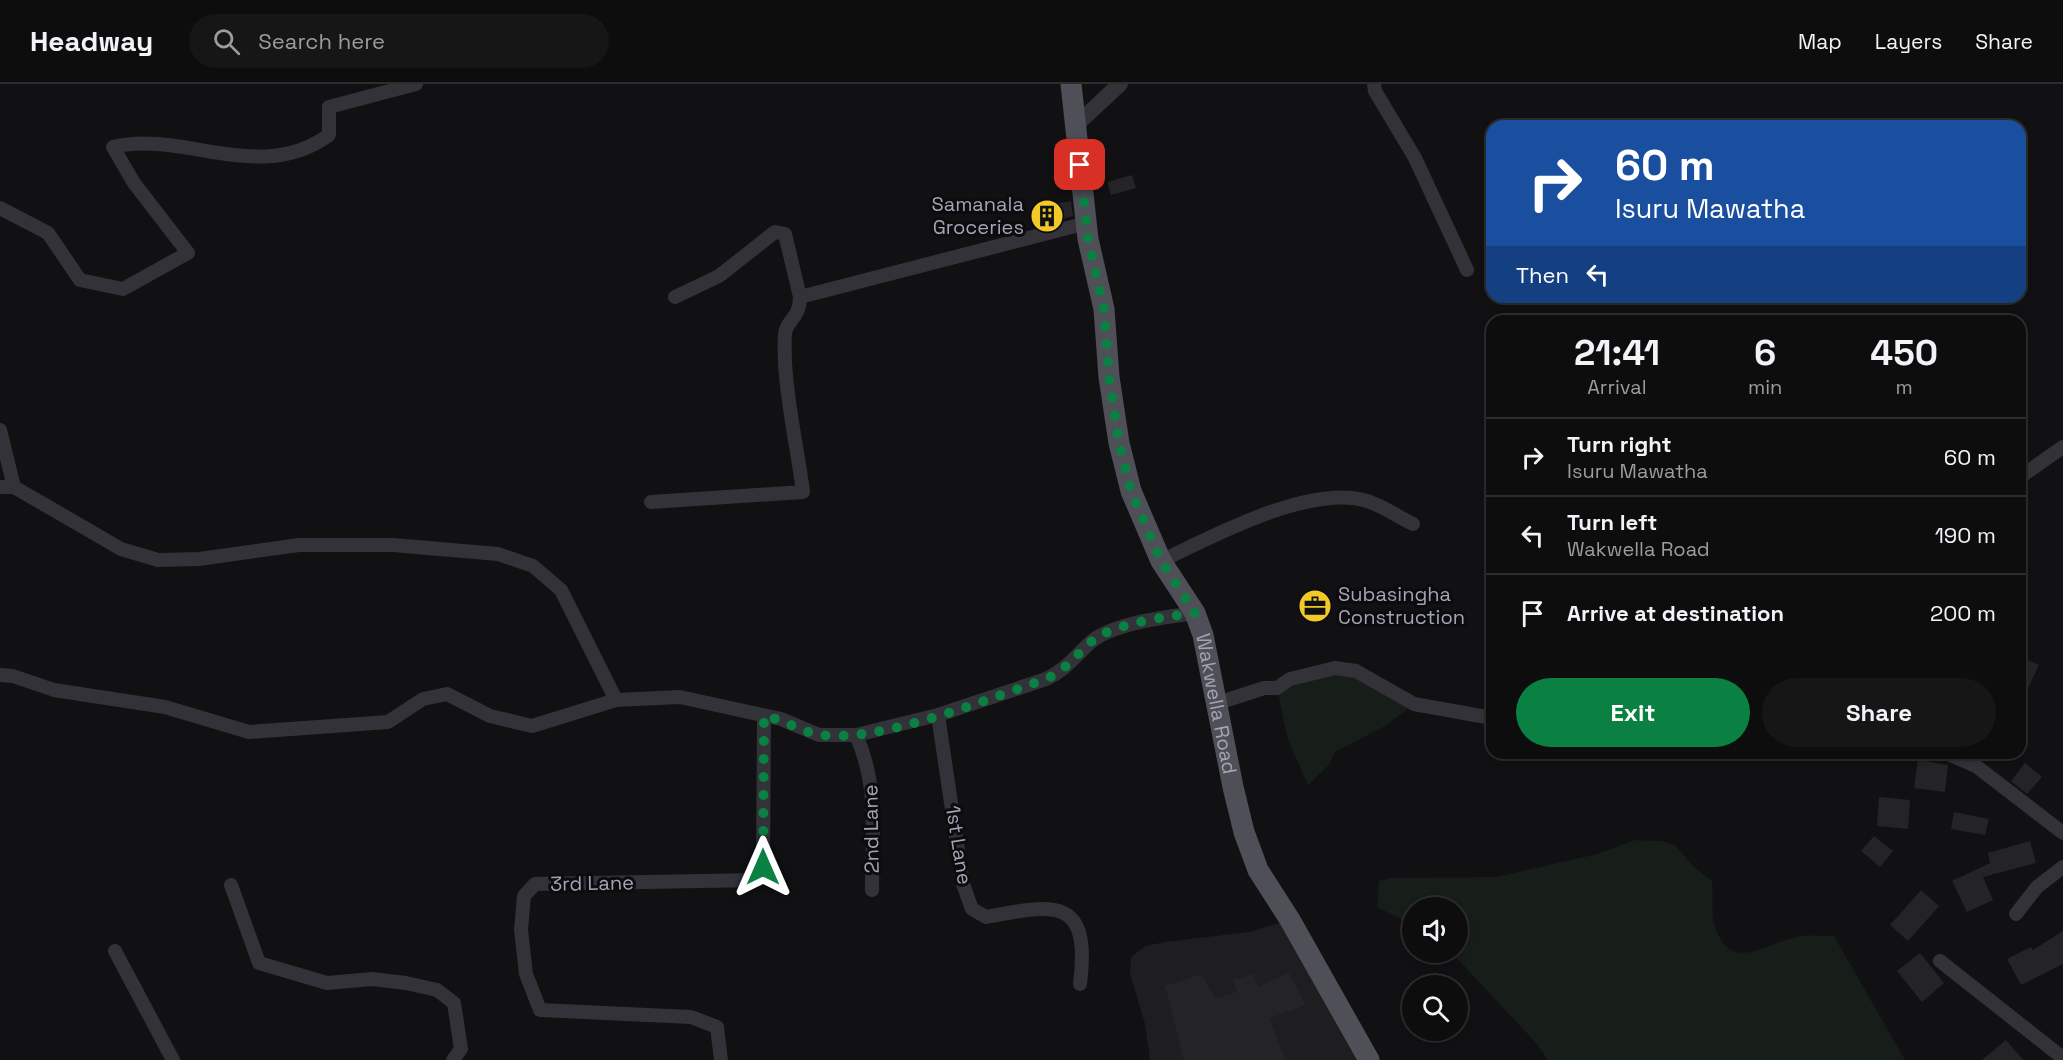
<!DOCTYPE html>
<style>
:root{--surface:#0d0d0e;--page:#161617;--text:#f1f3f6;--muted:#9a9c9e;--line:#2d2d2e;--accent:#0b8043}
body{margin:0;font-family:"Space Grotesk",sans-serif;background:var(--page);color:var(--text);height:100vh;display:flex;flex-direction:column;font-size:22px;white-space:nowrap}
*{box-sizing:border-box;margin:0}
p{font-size:20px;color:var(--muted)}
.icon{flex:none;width:33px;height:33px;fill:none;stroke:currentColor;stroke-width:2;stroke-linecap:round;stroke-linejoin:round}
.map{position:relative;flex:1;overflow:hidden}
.side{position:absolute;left:1486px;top:231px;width:540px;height:444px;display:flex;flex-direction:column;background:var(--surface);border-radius:18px;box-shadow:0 3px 9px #0003,0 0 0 2px var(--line)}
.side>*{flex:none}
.hud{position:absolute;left:1486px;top:36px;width:540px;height:183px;border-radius:18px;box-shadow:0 3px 9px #0003,0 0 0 2px var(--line);background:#1a4fa0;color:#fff;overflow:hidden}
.tools{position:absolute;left:1402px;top:813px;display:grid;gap:12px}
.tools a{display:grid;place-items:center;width:66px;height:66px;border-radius:50%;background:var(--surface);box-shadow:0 3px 9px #0003,0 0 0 2px var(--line);font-size:30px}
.pin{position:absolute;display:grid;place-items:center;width:51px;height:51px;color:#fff;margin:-26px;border-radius:12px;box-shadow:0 3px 9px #0006}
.me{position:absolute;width:66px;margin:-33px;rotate:0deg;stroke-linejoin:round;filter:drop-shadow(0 0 4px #0008)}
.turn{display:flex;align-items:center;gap:21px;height:126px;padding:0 30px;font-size:27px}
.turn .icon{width:78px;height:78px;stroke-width:2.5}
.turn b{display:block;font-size:42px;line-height:51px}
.then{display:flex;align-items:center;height:57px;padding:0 30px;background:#0003;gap:12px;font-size:22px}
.eta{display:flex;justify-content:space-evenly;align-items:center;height:102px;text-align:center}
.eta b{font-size:36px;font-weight:700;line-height:42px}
.primary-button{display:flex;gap:12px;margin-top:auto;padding:12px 30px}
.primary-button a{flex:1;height:69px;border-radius:36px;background:var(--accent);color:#fff;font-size:24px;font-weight:700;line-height:69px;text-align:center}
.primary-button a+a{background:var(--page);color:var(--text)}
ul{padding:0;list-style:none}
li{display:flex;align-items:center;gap:18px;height:78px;padding:0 30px;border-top:2px solid var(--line)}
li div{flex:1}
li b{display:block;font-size:22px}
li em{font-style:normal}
header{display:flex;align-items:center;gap:36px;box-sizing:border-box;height:84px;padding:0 30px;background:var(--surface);border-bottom:2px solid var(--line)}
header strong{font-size:28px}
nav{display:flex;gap:33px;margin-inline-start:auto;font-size:21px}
.search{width:420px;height:54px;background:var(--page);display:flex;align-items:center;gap:15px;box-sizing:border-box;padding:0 21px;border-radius:33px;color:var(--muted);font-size:22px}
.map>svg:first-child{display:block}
.built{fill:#1e1d20}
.green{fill:#171d19}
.building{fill:#242427}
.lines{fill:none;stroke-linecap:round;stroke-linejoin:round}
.minor{stroke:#323238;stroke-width:14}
.tertiary{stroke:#323238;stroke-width:16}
.primary{stroke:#4e4f57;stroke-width:21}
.route{stroke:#0b8043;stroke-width:10;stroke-dasharray:0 18}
.labels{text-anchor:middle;stroke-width:6;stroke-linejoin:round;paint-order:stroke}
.poi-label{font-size:20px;fill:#a2a5b4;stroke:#0c0c0e;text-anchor:end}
.street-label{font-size:20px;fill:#a2a5b4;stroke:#0c0c0e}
</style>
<header>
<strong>Headway</strong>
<div class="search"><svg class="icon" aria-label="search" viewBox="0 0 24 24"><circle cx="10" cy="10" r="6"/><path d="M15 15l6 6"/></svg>Search here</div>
<nav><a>Map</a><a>Layers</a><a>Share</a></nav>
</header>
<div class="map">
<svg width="2063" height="976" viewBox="0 0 2063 976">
<rect width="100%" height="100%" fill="#111113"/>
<!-- built -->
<path class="built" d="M1290,836l79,140h-219l-5,-36 -15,-50 1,-17 15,-11 19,-4 84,-10z"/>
<!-- green -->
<g class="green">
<path d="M1335,584l79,36 -29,22 -50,26 -6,13 -21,20 -20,-45 -11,-52z"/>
<path d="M1635,756l26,1 14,4 17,20 20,16c2,16 -2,30 3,46 17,49 53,14 86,9 11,-1 22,0 33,0l71,124h-357l-11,-16 -85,-91 6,-1v-44h-45v17l-36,-18 2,-26 12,-3 106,-1 100,-23z"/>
</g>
<!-- building -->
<g class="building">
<path d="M1132,91l4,13 -25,7 -4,-13z"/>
<path d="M1071,117l2,15 -32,9 -5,-18z"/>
<path d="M2020,572l19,9 -19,40z"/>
<path d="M1918,676l30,5 -3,27 -31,-4z"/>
<path d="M2025,679l17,14 -15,17 -16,-13z"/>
<path d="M1879,713l31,3 -2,29 -31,-3z"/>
<path d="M1954,728l35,7 -4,16 -34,-6z"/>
<path d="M1874,752l19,15 -13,16 -19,-16z"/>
<path d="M2030,757l6,22 -53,14 10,23 -26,12 -15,-31 38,-18 -2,-10z"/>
<path d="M1921,806l18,16 -31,35 -18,-16z"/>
<path d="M2063,847v33l-42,21 -14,-26 24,-12 2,3z"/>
<path d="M1920,869l24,30 -22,19 -25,-31z"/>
<path d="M1289,889l17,32 -36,13 15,42h-101l-19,-74 37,-12 13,24 22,-6 -4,-12 20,-6 6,12z"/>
<path d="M2006,956l17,20h-41z"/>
</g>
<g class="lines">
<!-- minor -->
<g class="minor">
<path d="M1374,0l1,7 40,67 52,112"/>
<path d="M0,124l48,25 32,47 43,9 65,-36 -54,-70 -21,-36c71,-17 147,38 216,-12v-28l87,-23"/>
<path d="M675,213l44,-21 56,-44 10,2 15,63"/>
<path d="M0,346l14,57"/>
<path d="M2020,393l43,-30"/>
<path d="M0,403h14l107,62 37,11 41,-1 100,-14h94l105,9 35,12 28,24 55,110"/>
<path d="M651,418l152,-10c-6,-48 -21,-110 -18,-158 1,-14 15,-15 15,-37l287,-74"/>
<path d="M1161,477c50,-24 150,-78 206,-60 16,5 31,16 46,23"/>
<path d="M0,591l13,1 41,14 111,17 84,25 139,-10 35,-23 24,-5 43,22 42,10 84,-26 64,-3 101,22 38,16h37l82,-20 108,-36c20,-9 30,-24 46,-38 22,-18 75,-24 103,-28"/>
<path d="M1218,619l46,-15h13l13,-9 45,-11 21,3 58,33 78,14"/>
<path d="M938,631l25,169 9,25 14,8c69,-13 105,-21 94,67"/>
<path d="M856,651c23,51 16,100 16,155"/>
<path d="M1946,669l30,13 87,67"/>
<path d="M231,801l28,78 68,20 45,-4 34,4 31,7 17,13 7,46 -8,11"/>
<path d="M2016,830l21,-27 26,-20"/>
<path d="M115,867l58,109"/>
<path d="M1940,877l123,97"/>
<path d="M721,976l-4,-33 -26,-10 -151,-7 -14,-36 -5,-44 3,-34 11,-12 222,-4 6,-13 1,-151"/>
</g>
<!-- tertiary -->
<path class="tertiary" d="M1075,42l45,-42"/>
<!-- primary -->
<path class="primary" id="s1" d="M1071,0l17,155 16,70 5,68 10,66 12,48 30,70 34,52 8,22 30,152 11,45 14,38 32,50 79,140"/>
</g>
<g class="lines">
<!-- route -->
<path class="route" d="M763,783l1,-151c19,3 37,16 56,19 60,8 168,-36 226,-56 20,-9 30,-24 46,-38 22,-18 75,-24 103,-28l-34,-52 -30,-70 -12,-48 -10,-66 -5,-68 -16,-70 -8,-74"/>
</g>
<!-- icons -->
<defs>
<symbol id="building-disc" viewBox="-11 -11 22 22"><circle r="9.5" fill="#f3c829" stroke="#0c0c0e"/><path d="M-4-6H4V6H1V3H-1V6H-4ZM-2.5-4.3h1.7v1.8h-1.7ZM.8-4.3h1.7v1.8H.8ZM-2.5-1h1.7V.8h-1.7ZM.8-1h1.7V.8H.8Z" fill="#111"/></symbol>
<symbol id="office-disc" viewBox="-11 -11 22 22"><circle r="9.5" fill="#f3c829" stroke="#0c0c0e"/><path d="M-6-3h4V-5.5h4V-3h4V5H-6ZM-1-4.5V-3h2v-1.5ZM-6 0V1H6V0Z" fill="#111"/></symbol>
</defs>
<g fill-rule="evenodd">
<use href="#building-disc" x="1028" y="113" width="38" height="38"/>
<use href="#office-disc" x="1296" y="503" width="38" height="38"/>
</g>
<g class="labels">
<!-- poi labels -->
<g class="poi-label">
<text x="1024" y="127">Samanala<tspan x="1024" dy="23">Groceries</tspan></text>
<text x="1338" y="517" text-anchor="start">Subasingha<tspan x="1338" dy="23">Construction</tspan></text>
</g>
<!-- street labels -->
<g class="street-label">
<text dy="7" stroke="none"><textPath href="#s1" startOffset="644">Wakwella Road</textPath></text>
<text transform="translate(871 745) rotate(-91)" y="7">2nd Lane</text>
<text transform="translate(959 761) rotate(81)" y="7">1st Lane</text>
<text transform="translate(592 799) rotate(-1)" y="7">3rd Lane</text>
</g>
</g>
</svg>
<div class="tools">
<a><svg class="icon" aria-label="sound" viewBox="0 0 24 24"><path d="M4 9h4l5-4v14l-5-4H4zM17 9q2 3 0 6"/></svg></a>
<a><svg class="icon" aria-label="search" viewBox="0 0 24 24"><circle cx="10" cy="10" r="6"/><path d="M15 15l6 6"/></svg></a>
</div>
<div class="pin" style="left:1080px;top:81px;background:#d93025"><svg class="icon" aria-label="arrive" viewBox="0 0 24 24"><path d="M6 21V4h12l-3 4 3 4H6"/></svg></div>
<svg class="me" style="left:763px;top:783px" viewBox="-20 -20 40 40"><path d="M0-17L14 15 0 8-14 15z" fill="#0b8043" stroke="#fff" stroke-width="4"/></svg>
<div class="hud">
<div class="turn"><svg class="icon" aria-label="right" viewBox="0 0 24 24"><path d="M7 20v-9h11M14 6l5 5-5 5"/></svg><div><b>60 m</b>Isuru Mawatha</div></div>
<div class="then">Then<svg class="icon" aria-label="left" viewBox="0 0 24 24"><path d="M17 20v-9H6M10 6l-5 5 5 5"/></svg></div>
</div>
<section class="side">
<div class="eta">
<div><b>21:41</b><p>Arrival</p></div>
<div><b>6</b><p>min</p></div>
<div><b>450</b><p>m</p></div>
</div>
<ul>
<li><svg class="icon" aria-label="right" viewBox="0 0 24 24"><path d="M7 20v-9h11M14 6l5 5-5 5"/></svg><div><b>Turn right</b><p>Isuru Mawatha</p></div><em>60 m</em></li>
<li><svg class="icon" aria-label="left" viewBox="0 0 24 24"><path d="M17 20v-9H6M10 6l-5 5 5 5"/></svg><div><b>Turn left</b><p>Wakwella Road</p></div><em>190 m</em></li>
<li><svg class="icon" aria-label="arrive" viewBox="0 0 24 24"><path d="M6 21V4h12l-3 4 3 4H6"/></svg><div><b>Arrive at destination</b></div><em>200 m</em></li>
</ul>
<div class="primary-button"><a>Exit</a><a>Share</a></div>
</section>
</div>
